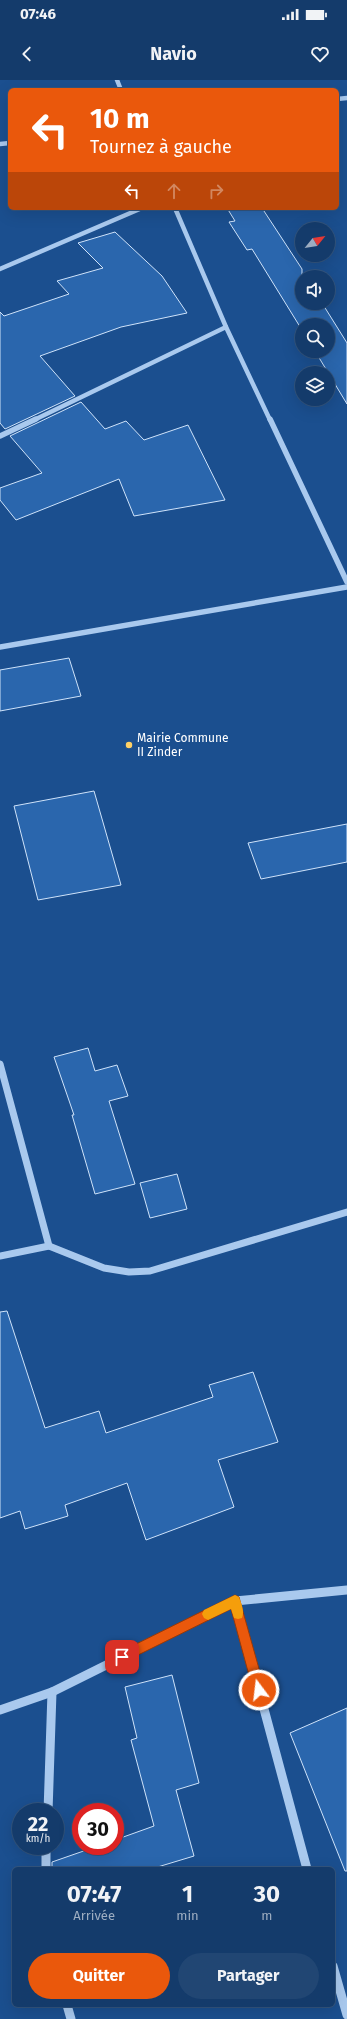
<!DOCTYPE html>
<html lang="fr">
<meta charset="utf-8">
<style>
:root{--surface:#143b6b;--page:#214673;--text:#f1f3f6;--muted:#9dadc1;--line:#33557e;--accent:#ea580c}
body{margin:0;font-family:"Fira Sans",sans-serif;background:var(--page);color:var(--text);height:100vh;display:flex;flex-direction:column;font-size:15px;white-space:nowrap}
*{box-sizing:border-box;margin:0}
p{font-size:13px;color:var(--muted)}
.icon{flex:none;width:22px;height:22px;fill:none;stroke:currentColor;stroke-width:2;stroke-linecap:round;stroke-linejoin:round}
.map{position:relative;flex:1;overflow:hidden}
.sheet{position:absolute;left:12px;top:1787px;width:323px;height:140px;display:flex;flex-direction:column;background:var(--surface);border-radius:6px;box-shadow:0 4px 16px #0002,0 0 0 1px var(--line)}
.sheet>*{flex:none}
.top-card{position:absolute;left:8px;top:8px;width:331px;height:122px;border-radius:6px;box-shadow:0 4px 16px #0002,0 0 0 1px var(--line);background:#ea580c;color:#fff;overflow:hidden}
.needle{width:26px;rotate:60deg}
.buttons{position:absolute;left:295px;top:142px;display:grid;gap:8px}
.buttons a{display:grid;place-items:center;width:40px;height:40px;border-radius:50%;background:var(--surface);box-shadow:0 4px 16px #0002,0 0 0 1px var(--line);font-size:20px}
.speed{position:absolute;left:12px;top:1723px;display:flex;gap:8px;font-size:20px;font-weight:700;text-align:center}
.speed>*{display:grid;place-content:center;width:52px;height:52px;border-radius:50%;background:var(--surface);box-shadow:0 4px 16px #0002,0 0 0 1px var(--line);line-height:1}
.speed small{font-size:10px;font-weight:400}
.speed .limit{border:6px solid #d22;background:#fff;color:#111}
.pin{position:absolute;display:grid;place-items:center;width:34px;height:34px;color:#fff;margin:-17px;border-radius:8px;box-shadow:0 2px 6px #0006}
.me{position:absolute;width:44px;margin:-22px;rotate:345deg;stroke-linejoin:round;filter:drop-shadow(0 0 3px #0008)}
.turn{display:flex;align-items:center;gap:14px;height:84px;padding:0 16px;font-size:18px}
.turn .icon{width:52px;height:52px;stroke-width:2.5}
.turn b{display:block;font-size:28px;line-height:34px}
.lanes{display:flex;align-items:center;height:38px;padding:0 16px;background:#0003;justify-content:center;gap:20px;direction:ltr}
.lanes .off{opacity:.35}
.eta{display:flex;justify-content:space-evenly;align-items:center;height:68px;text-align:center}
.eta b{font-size:24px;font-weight:700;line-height:28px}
.button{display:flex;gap:8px;margin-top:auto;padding:8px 16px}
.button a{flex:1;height:46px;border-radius:24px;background:var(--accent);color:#fff;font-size:16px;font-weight:700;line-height:46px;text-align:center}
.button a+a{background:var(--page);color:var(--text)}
.status{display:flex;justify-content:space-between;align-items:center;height:28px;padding:0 20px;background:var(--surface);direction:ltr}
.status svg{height:11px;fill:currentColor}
header{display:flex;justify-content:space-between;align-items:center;height:52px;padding:0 16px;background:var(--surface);font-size:18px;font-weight:700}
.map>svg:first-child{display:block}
.building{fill:#2a66ad;stroke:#cfe3fa}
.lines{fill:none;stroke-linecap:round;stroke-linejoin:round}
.minor-far3{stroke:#a9c9ee;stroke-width:4.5}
.minor-far2{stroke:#a9c9ee;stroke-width:5.5}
.minor-far1{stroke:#a9c9ee;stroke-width:7}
.minor{stroke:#a9c9ee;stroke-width:9}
.route{fill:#ea580c;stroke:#983908}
.slow{fill:#f59e0b}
.poi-dot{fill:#ffd166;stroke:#1b4f8f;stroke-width:1.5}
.labels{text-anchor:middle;stroke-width:4;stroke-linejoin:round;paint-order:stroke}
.poi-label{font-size:12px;fill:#fff;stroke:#1b4f8f;text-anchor:start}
</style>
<div class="status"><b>07:46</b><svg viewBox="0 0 49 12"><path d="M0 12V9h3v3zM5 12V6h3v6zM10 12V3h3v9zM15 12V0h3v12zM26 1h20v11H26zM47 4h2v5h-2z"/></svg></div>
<header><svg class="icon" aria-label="back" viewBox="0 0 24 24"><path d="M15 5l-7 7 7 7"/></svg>Navio<svg class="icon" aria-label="heart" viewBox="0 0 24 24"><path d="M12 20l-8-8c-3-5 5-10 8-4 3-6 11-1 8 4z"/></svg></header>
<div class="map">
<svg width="347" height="1939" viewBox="0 0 347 1939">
<rect width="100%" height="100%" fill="#1b4f8f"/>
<!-- building -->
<g class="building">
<path d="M227,128h35l40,61v34h20l25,40v61l-32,-53h13v-26h-26v5l-50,-81 -5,1 -18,-28 6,-1z"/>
<path d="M115,152l47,44 25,37 -66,14 -81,29 35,40 -70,33 -5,-6v-111l4,4 65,-22 -12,-13 46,-13 -25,-25z"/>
<path d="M81,322l24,27 21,-8 18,19 44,-15 37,75 -91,16 -15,-37 -103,41 -16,-20v-12l42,-15 -32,-37z"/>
<path d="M69,578l12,38 -81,15v-41z"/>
<path d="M94,711l27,94 -83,15 -24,-94z"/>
<path d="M347,744v38l-86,17 -13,-36z"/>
<path d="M88,968l7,23 22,-6 11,31 -19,5 26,83 -40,10 -23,-79h2l-20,-58z"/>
<path d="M177,1094l10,35 -37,9 -10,-35z"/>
<path d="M7,1231l38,117 54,-17 7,22 107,-36 -4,-12 44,-13 25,70 -60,18 16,47 -88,33 -19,-57 -62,22 3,11 -43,13 -5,-18 -20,7v-206z"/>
<path d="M172,1595l27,108 -23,7 18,66 -43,13h-99v-7l46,-16h17v-6l39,-14 -23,-86 6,-2 -12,-51z"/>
<path d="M347,1628v163h-2l-55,-138z"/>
</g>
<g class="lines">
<!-- minor-far3 -->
<g class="minor-far3">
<path d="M117,0l4,10"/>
<path d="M337,19l10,-1"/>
<path d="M0,64l10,-1"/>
<path d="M175,128l51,119 44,93"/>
<path d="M0,189l142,-61"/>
<path d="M34,340l192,-93"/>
</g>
<!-- minor-far2 -->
<g class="minor-far2">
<path d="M270,339l77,163"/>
<path d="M0,356l36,-17"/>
<path d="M0,567l347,-60"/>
</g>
<!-- minor-far1 -->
<g class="minor-far1">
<path d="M0,984l49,182"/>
<path d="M0,1176l49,-10 55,22 25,4 21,-1 197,-59"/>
</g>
<!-- minor -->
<g class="minor">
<path d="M235,1521l72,268"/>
<path d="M0,1630l52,-18 183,-91 112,-11"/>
<path d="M48,1732l4,-120"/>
<path d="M46,1766v23"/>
<path d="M333,1886l14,49"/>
<path d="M67,1925l4,14"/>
</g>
</g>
<!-- route -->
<path class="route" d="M235,1515l4,2 1,4 25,89 -2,4 -4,2 -4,-2 -2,-4 -22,-81 -105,52 -4,2 -4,-2 -2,-4 2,-4z"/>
<!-- slow -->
<path class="slow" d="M235,1515l4,2c2,6 6,14 3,21l-4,1 -4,-1 -3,-9 -23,11 -4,-2 -2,-4 2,-4z"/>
<!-- markers -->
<circle class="poi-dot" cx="129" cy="665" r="4"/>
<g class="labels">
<!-- poi labels -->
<g class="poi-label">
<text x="137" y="662">Mairie Commune<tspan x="137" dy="14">II Zinder</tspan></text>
</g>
</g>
</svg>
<div class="buttons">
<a><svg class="needle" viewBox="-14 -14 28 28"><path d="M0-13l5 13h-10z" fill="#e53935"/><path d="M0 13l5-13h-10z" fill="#9dadc1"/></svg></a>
<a><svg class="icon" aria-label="sound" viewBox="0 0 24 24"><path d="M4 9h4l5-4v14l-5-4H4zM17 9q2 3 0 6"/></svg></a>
<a><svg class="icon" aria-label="search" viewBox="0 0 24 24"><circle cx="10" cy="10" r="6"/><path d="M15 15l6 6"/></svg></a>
<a><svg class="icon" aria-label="layers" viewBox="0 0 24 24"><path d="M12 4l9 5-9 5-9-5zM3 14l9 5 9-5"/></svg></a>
</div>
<div class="speed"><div>22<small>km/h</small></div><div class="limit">30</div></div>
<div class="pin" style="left:122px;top:1577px;background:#d93025"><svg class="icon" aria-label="arrive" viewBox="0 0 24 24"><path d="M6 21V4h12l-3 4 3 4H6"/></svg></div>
<svg class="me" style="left:259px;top:1610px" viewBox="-20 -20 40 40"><circle r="17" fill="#ea580c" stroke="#fff" stroke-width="3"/><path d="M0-11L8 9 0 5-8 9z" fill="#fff"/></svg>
<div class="top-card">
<div class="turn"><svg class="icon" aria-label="left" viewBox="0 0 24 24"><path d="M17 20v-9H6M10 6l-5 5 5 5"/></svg><div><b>10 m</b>Tournez à gauche</div></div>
<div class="lanes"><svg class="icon" aria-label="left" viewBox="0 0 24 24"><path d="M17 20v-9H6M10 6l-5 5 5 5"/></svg><svg class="icon off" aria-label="ahead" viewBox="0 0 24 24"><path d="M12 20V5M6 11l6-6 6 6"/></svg><svg class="icon off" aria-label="right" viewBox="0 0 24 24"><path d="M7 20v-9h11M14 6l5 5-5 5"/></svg></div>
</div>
<section class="sheet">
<div class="eta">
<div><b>07:47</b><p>Arrivée</p></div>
<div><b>1</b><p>min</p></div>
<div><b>30</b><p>m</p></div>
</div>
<div class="button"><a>Quitter</a><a>Partager</a></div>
</section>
</div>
